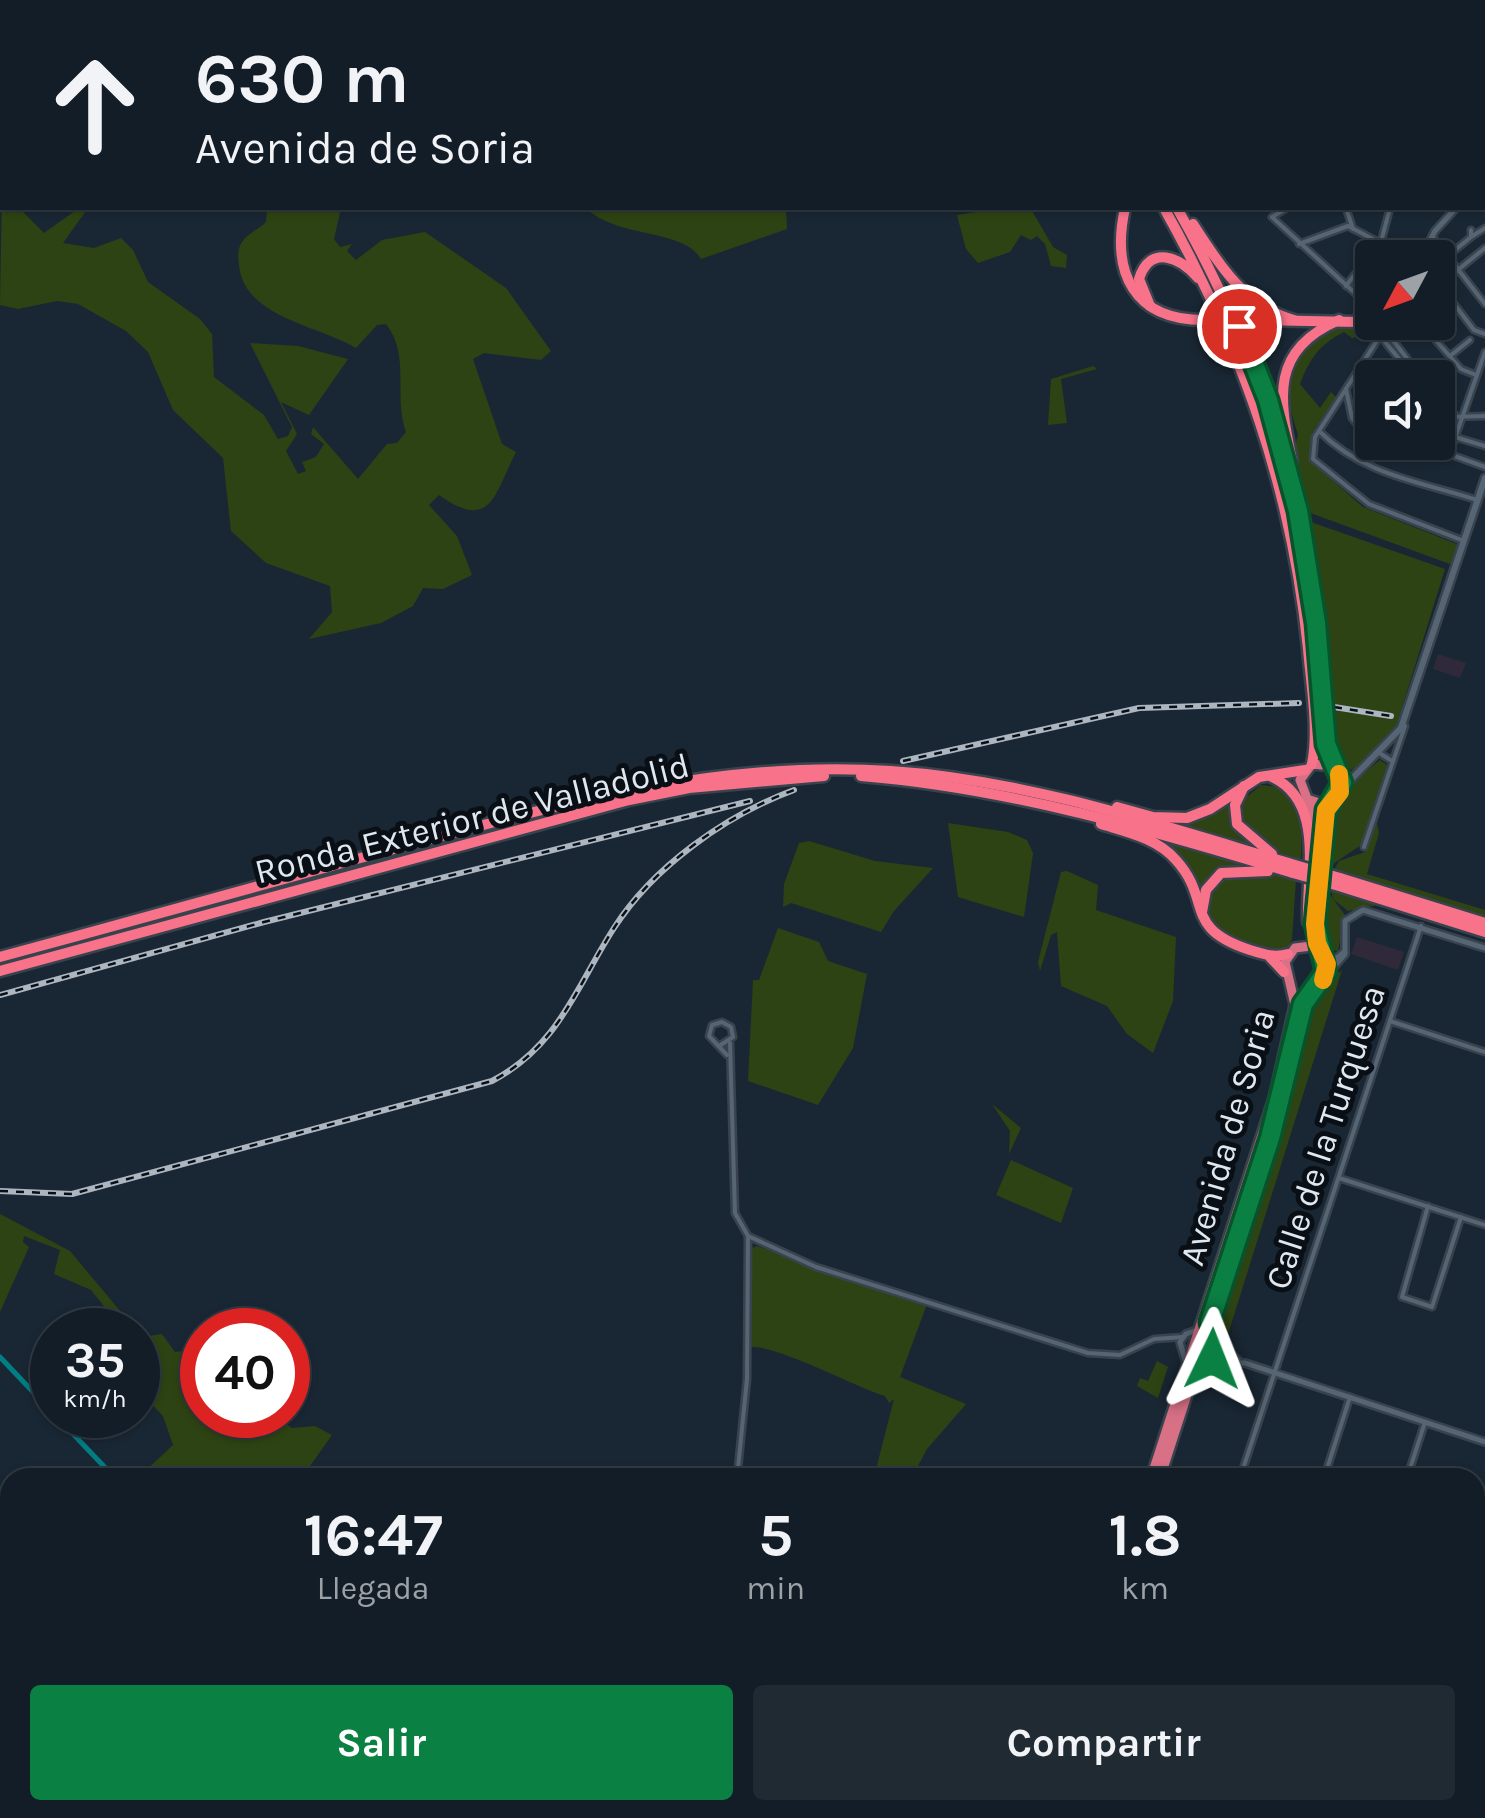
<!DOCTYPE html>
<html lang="es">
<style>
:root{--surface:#131d27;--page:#202a33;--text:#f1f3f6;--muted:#9da2a7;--line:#323b44;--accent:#0b8043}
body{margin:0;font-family:Karla,sans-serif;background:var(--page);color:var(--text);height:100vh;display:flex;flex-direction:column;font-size:38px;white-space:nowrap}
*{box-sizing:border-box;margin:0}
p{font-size:32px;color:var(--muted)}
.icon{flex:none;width:55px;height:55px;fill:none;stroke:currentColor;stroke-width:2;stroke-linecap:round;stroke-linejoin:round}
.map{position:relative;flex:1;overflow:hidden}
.details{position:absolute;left:0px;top:1468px;width:1485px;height:352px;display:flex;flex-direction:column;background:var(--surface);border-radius:30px 30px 0 0;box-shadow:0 2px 8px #0004,0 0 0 2px var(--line)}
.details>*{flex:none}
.banner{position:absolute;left:0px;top:0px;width:1485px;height:210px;box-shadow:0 2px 8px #0004,0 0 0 2px var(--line);background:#131d27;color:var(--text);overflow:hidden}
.needle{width:65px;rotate:229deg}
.tools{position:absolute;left:1355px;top:240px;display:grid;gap:20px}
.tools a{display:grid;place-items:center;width:100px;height:100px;border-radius:10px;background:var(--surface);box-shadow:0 2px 8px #0004,0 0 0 2px var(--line);font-size:50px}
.speed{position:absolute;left:30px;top:1308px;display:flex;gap:20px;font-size:50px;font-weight:700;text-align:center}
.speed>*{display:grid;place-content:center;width:130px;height:130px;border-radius:50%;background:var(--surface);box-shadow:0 2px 8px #0004,0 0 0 2px var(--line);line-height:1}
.speed small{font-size:25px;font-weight:400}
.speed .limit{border:15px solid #d22;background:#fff;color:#111}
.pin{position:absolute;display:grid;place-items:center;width:85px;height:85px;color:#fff;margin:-42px;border:5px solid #fff;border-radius:50%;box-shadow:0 2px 10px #0007}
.me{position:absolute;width:110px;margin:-55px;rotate:2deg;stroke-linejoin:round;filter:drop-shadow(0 0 8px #0008)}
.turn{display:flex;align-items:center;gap:35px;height:210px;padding:0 30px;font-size:45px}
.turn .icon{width:130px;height:130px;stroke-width:2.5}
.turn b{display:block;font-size:70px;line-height:85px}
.eta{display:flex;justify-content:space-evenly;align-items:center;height:170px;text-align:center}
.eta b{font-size:60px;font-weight:700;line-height:70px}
.primary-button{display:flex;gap:20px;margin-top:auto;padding:20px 30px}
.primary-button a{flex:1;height:115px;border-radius:10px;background:var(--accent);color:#fff;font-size:40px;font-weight:700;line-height:115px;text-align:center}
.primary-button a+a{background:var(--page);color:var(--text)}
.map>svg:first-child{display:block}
.commercial{fill:#2f2939}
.green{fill:#2e4313}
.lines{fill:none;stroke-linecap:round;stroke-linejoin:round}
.canal{stroke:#027e83;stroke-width:5}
.minor-casing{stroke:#39434e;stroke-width:9}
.tertiary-casing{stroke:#39434e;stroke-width:10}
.secondary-casing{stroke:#39434e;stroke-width:11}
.primary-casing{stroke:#39434e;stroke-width:12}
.trunk-casing{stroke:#39434e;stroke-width:14}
.motorway-casing{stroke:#39434e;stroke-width:15}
.minor{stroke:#556574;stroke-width:4}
.tertiary{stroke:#556574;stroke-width:5}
.secondary{stroke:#556574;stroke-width:6}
.primary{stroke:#b76d81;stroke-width:8}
.trunk{stroke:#d87086;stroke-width:9}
.motorway{stroke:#f8738a;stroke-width:10}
.rail-casing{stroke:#acb6c0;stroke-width:6}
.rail{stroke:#090f15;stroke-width:2.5;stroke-dasharray:8;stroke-linecap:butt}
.motorway-bridge-casing{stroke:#39434e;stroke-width:15;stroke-linecap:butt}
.motorway-bridge{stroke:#f8738a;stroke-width:10}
.route-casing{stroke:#07532c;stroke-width:25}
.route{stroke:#0b8043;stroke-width:18}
.slow{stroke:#f59e0b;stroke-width:18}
.labels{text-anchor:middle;stroke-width:10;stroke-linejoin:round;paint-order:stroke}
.street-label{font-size:35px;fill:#dfe8f1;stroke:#090f15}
</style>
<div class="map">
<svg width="1485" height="1818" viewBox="0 0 1485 1818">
<rect width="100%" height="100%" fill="#192734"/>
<!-- commercial -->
<g class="commercial">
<path d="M1438,654l28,9 -6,15 -27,-9z"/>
<path d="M1357,937l47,15 -6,18 -47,-16z"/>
</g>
<!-- green -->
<g class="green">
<path d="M192,0h164l-162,2z"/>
<path d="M503,0h336l-335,2z"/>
<path d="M2,191v17h17l25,25 35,-25h9l-25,35 31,5 27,-10 12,12 15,32 52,37 12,15 2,43 50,38 14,24 10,-3 4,-9 -42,-84 48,3 50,13 -39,56 -28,-13 16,32 -11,17 12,23 8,-3 -4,-9 14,-5 8,-13 -13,-10 2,-7 45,52 29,-35 10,-1 9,-11c-13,-36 5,-76 -20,-108l-9,1 -21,23c-37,-23 -112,-30 -117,-83 -1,-7 -2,-16 3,-23 5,-8 17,-13 24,-20l1,-14h74l-7,31 6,8 12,-3 -5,7 9,9 26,-20 43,-8 81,56 45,63 -10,9 -57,-7 -11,6 29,85 14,8c-22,43 -25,80 -77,43l-10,10 28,31 15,39 -29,14 -20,-1 -10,18 -32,17 -72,16 23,-27 -2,-26 -64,-23 -35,-32 -8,-73 -50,-48 -25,-58 -22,-21 -48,-27 -21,-3 -39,8 -18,-4z"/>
<path d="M586,208h200l1,21 -86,30c-18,-31 -83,-20 -115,-51z"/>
<path d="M1002,208l29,1 22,38 14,8 -1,13 -15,-2 -6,-22 -8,-8 -6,4 -10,-5 -11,17 -32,11 -12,-14 -9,-34z"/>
<path d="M1339,323h15l14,11 -16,4 -8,-6c-24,12 -34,26 -44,52l20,24 11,-16 5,5 -24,36 -2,28 53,46 96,38 -9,19 -145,-53 -12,-58 5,-18c-19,-61 -16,-76 41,-112z"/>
<path d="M1093,366l4,3 -36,10 6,44 -19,2 3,-46z"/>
<path d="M1305,520l140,49 -50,161 -34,37 -9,3 -17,-10 -5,-18 -10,-140z"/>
<path d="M1380,760l7,5 -26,80 -34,23c5,-60 4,-68 53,-108z"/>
<path d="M1261,785l18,2c23,18 23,45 22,73l-28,-10 -30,-25v-25z"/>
<path d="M1234,793l2,37 31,23 -110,-34 16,3z"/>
<path d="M948,823l60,9 19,8 6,13 -9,64 -66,-20z"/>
<path d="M1377,823l2,10 -12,41 118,36v7l-151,-47 5,-9 26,-9z"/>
<path d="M1132,830l130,38 -38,2 -23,34 -20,-43z"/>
<path d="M809,841l66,20 58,7 -39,43 -13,21 -90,-29 -8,4 1,-23 15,-41z"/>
<path d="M1067,871l31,14 -2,25 80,27 -3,64 -20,52 -26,-19 -20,-28 -46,-20 -4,-54 -6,3 -11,36 -2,-9 23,-90z"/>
<path d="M1268,873l28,7 -4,59 -5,11 -10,2c-40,-10 -72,-13 -69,-61l15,-15z"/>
<path d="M1325,888l20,27 -7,36 -12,-2 -5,-13z"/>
<path d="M1331,890l47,15 -30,6 -15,-12z"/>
<path d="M778,928l41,14 9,19 39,13 -14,74 -35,57 -70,-24 5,-101h6z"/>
<path d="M1342,970l-117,374 6,8 -15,-17 -1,-17 61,-188 28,-116 9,-18z"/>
<path d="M992,1104l29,24 -12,26 1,-23z"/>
<path d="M1011,1160l62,28 -12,35 -65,-28z"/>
<path d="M0,1214l70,37 66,79h-13l-32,-40 -37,-16 6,-24 -36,-14 -1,6 6,5 -29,65z"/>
<path d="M757,1246l170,58 -27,73 66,27 -39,45 -15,28h-38l20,-78 -5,4 -4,-7c-32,-10 -108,-51 -134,-49l1,-99z"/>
<path d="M138,1332l4,5 20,-3 13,18 19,-2 8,6v59h73l17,13 23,-2 17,9 -22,31 8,11h-179l34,-32 -10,-29 -25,-26v-31l9,-10 -9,-5z"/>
<path d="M1157,1361l11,6 -10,31 -21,-12 3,-8 8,3z"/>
<path d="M0,1633l10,5v41l-10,10z"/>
<path d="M391,1810h117v8h-112z"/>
</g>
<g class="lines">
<!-- canal -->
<g class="canal">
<path d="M0,1357l52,55"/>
<path d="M55,1415l60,63"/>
<path d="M383,1810l5,8"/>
<path d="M1056,1812l56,6"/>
<path d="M918,1818l16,-8"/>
<path d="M1239,1818l6,-8"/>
</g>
<defs>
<g id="minor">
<path d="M1257,0l4,2"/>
<path d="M1372,0l1,2"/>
<path d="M1319,2l2,-2"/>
<path d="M1429,2l1,-2"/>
<path d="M1482,26h3"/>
<path d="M1482,94h3"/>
<path d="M1346,208l7,21"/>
<path d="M1272,217l96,88"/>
<path d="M1272,217l15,-9"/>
<path d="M1432,236l53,68"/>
<path d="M1471,237l14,-9"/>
<path d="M1381,242l9,-34"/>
<path d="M1299,244l49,-18 61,32"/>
<path d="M1425,249l7,9"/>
<path d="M1438,264l33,-27v-7"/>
<path d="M1438,283l36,47 11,4"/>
<path d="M1346,286l33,-43"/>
<path d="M1438,286l47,-38"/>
<path d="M1379,322l43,56"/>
<path d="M1389,322l-74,115 -2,22 56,45 95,37"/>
<path d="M1371,325l44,53"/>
<path d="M1432,336l29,33 15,6"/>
<path d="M1450,356l20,-16"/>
<path d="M1346,389l6,29 22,29 78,8 33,12"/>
<path d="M1438,394l11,-9"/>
<path d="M1438,398l18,18"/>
<path d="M1438,407l14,10 33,-1"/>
<path d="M1319,431c44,44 102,51 158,69"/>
<path d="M1455,437l30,9"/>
<path d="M1449,455l36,-103"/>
<path d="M1381,754l11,7"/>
<path d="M1364,847l41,-121"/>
<path d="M1390,1021l95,31"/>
<path d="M730,1043l5,170 13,23 68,31 272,86 32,2 34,-16 29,-2"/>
<path d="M719,1046l14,-9 -2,-10 -9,-5 -10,3 -3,11 18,19"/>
<path d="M1339,1178l146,47"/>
<path d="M1428,1206l-26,91 30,10 29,-90"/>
<path d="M737,1478l10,-99 1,-141"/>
<path d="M1240,1478l181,-552"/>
<path d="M1324,1478l26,-81"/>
<path d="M1407,1478l18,-56"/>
<path d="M1475,1520l10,-29"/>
<path d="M1475,1594l10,3"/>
<path d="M0,1735l10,14"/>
<path d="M1475,1748l10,-6"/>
<path d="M1475,1752l7,12"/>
<path d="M34,1810l2,8"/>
<path d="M148,1810l7,8"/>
<path d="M288,1810l6,8"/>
<path d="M374,1810l4,8"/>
<path d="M55,1818l7,-8"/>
<path d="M93,1818l8,-8"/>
<path d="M146,1818l12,-8"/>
<path d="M201,1818l12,-8"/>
<path d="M252,1818l12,-8"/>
<path d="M731,1818v-8"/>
</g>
<g id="tertiary">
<path d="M1482,181l3,-3"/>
<path d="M1421,258l14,-27 21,-23"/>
<path d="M1372,307h-11l-4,9 7,10 11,-4"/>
<path d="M1324,957l13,1 7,-6"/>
<path d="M1327,975l18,-21v-33l18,-11 122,38"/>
<path d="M1207,1362l38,1 240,79"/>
<path d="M1186,1363l-6,-21 6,-8 14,-5 38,31"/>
<path d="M1196,1366l16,-7 3,-16"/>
<path d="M1481,1804l4,-51"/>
</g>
<path id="secondary" d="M1340,791l61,-63 84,-250"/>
<g id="primary">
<path d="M1031,1810l2,8"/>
<path d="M1045,1818l3,-8"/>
</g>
<g id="trunk">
<path d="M1307,799l15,5 16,-8 3,-18 -9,-12 -20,-2 -12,16 13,34 1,39"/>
<path d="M1319,949c-8,-20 0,-127 11,-147"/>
<path d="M1151,1478l123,-380 21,-93 -10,-43 10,-14 16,-2 13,11 2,16 -23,30 -33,136 -110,339"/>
<path d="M1481,1792h4"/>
<path d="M1475,1803l10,-2"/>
<path d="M1135,1810l30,8"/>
<path d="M1167,1810l30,8"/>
<path d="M823,1818l12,-8"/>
<path d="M836,1818l13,-8"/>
<path d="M1403,1818l40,-8"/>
<path d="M1441,1818l44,-9"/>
<path d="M1480,1818l5,-2"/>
</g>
<g id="motorway">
<path d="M1063,0l1,2"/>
<path d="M1076,0l1,2"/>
<path d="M1125,208c-14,64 8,113 81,112"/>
<path d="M1164,208c78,139 128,282 144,441 3,37 11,79 4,115"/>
<path d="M1177,208c97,171 142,339 148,536l7,22"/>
<path d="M1193,224c26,41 53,83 101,96"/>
<path d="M1150,306l-11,-27c11,-35 41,-22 59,-1"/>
<path d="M1254,320l104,2"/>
<path d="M1292,461c-13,-63 -22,-111 47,-141"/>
<path d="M861,776c148,12 290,54 432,97"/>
<path d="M1270,776c56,24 36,98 38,146"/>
<path d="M1244,786l-9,19 2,19 35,30"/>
<path d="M1117,807l36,10 34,1 23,-9 49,-32 46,-7"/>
<path d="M1101,824c26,8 56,14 75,36 37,41 6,68 74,90 13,4 24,8 38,4"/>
<path d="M1340,878l145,45"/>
<path d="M1339,886l146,46"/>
<path d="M1202,912l4,-22 15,-17 47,-2"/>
<path d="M0,957c129,-35 258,-71 386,-106 167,-45 330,-92 505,-80 138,9 272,55 404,94"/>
<path d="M1270,957l14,15"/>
<path d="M0,971l629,-171 60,-12 135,-12"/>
</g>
</defs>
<!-- minor casing -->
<use href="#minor" class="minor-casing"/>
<!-- tertiary casing -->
<use href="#tertiary" class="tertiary-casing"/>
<!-- secondary casing -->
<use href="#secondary" class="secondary-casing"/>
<!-- primary casing -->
<use href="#primary" class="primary-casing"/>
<!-- trunk casing -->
<use href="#trunk" class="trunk-casing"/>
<!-- motorway casing -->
<use href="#motorway" class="motorway-casing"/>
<!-- minor -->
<use href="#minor" class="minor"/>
<!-- tertiary -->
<use href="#tertiary" class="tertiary"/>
<!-- secondary -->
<use href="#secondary" class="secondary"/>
<!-- primary -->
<use href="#primary" class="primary"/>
<!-- trunk -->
<use href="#trunk" class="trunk"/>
<!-- motorway -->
<use href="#motorway" class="motorway"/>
<defs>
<g id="rail">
<path d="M1334,707l57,9"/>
<path d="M903,761l236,-53 160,-5"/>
<path d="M0,995l264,-73 486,-121"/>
<path d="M0,1191l72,3 420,-113c67,-35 84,-94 122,-153 39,-61 112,-113 180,-138"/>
</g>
</defs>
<!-- rail casing -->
<use href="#rail" class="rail-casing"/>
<!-- rail -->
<use href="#rail" class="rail"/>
<defs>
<g id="motorway-bridge">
<path d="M1206,320h48"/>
<path d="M1295,865l45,13"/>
<path d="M1293,873l46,13"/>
</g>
</defs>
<!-- motorway-bridge casing -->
<use href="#motorway-bridge" class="motorway-bridge-casing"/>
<!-- motorway-bridge -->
<use href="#motorway-bridge" class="motorway-bridge"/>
</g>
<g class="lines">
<defs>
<path id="route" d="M1212,1359l4,-13 -6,-24 60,-184 33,-134 23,-32 -11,-48 11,-114 16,-27 -16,-39 -10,-121 -18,-112 -30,-111 -29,-74"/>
</defs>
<!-- route casing -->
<use href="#route" class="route-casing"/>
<!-- route -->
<use href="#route" class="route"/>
<!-- slow -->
<path class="slow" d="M1323,980l4,-16 -10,-21 -2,-19 11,-114 14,-18 -1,-18"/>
</g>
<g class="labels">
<!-- street labels -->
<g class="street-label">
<text transform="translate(472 818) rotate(-14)" y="12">Ronda Exterior de Valladolid</text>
<text transform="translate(1227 1137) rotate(-74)" y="12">Avenida de Soria</text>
<text transform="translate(1325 1137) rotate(-72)" y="12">Calle de la Turquesa</text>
</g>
</g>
</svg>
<div class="tools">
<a><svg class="needle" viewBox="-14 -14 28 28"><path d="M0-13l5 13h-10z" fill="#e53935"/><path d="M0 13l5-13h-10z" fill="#9da2a7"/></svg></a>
<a><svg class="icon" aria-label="sound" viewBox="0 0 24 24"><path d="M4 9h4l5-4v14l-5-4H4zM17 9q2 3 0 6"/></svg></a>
</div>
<div class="speed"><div>35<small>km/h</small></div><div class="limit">40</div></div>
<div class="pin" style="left:1239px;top:326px;background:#d93025"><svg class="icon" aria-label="arrive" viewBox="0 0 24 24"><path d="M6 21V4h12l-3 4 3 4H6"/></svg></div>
<svg class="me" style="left:1212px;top:1359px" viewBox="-20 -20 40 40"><path d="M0-17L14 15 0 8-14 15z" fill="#0b8043" stroke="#fff" stroke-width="4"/></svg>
<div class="banner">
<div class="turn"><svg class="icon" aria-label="ahead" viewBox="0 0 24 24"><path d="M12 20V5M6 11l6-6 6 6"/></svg><div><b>630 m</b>Avenida de Soria</div></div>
</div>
<section class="details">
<div class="eta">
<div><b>16:47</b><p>Llegada</p></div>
<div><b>5</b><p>min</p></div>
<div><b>1.8</b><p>km</p></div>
</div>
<div class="primary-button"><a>Salir</a><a>Compartir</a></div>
</section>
</div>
